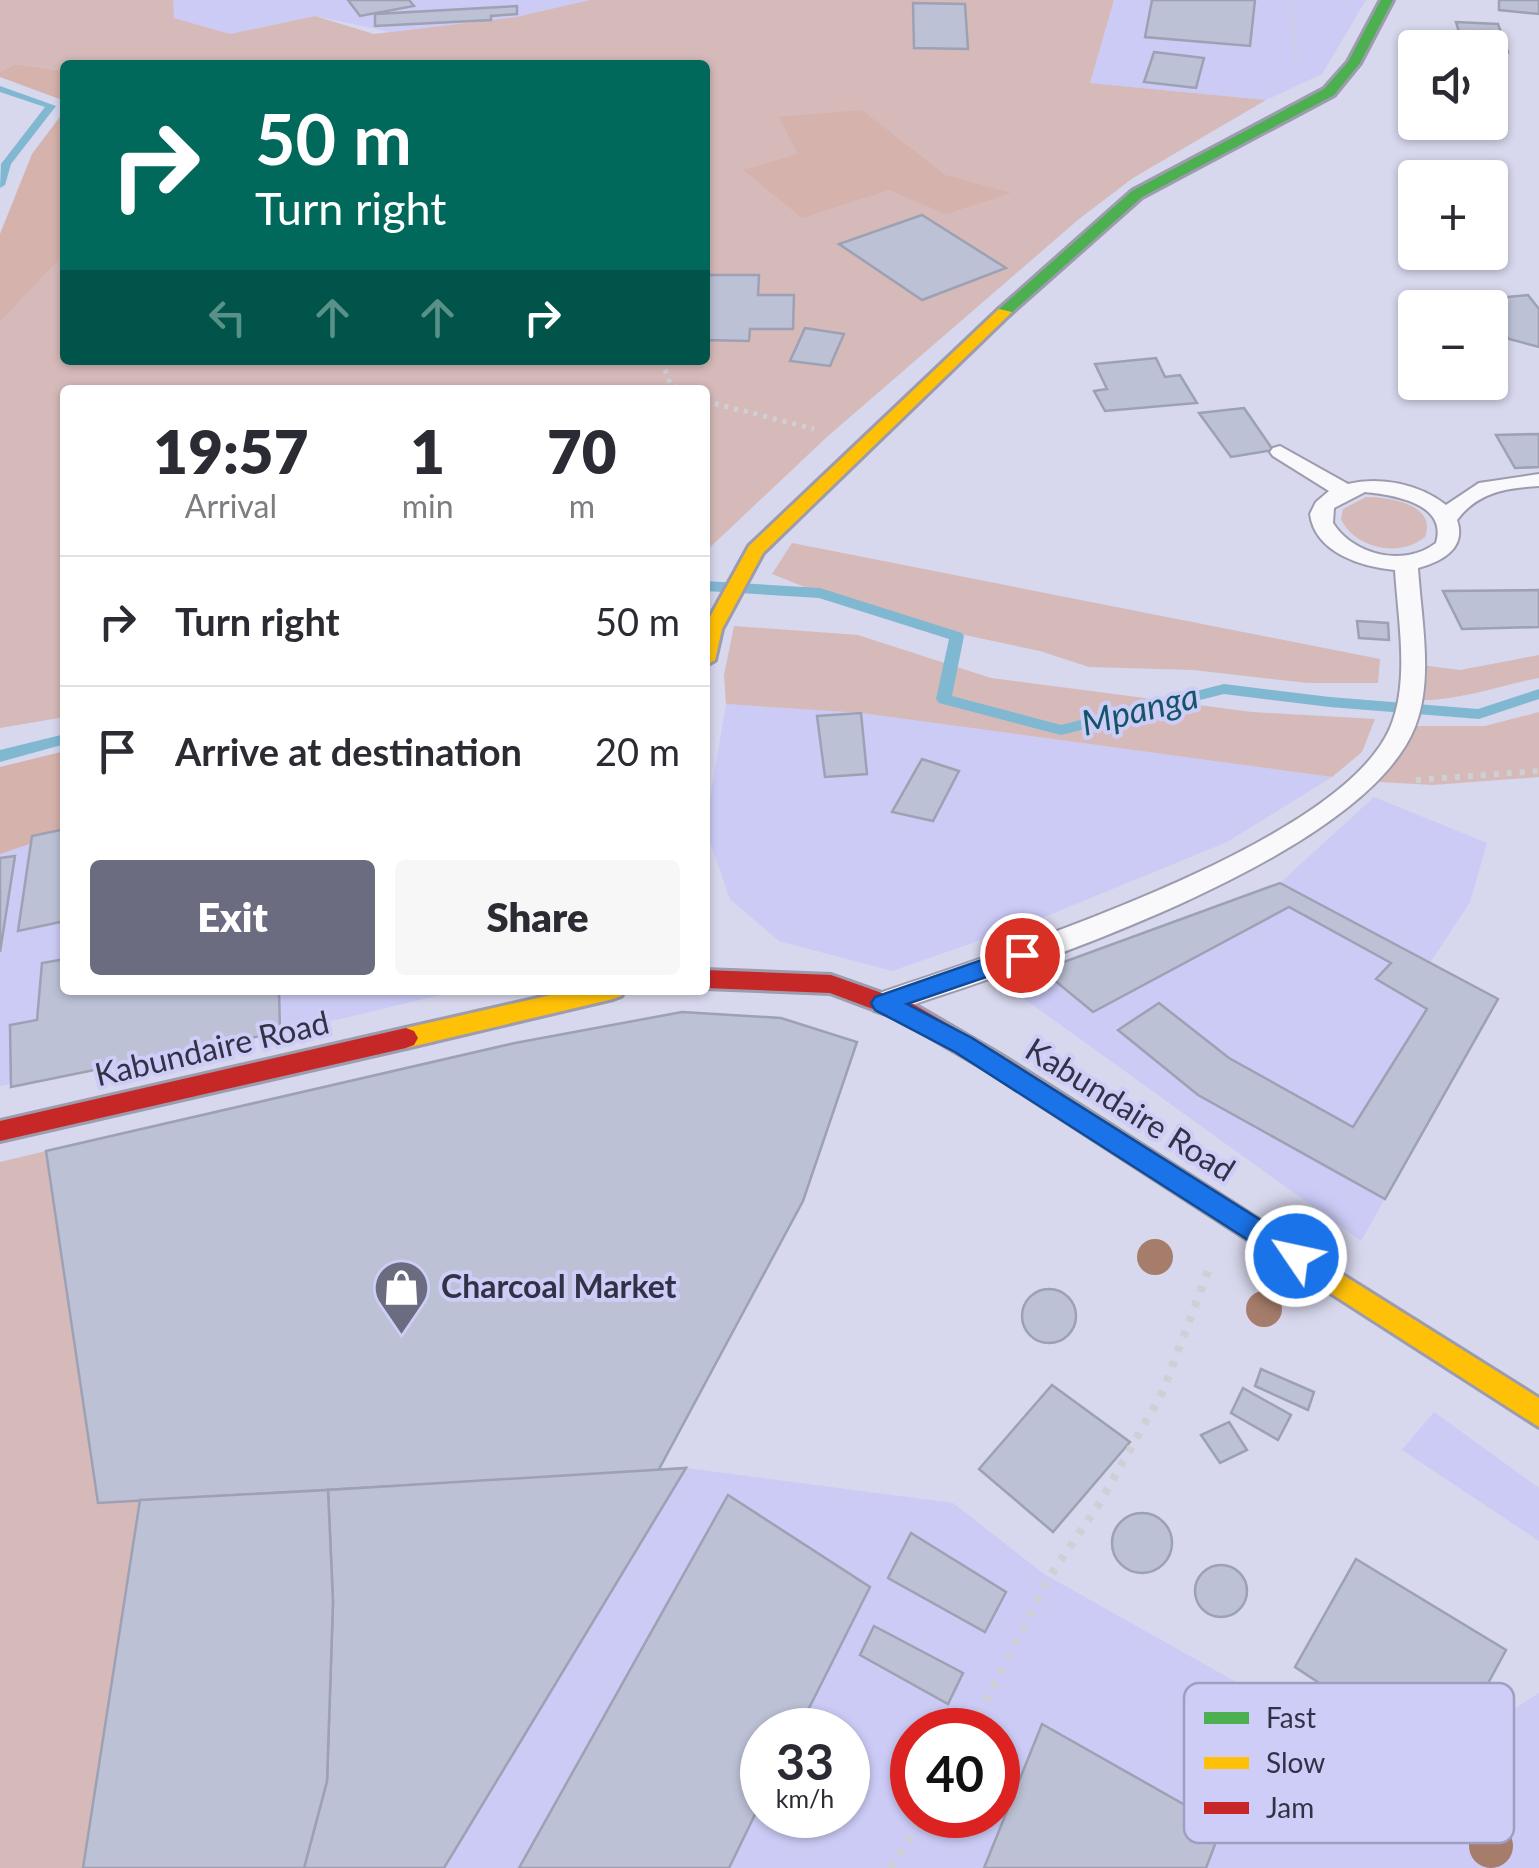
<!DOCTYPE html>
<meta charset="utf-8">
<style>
:root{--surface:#fff;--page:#f7f7f7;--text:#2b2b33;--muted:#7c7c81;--line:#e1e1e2;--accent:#6c6c80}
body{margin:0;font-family:Lato,sans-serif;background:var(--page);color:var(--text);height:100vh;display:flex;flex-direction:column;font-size:38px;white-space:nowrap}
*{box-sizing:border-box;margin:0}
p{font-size:32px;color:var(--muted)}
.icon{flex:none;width:55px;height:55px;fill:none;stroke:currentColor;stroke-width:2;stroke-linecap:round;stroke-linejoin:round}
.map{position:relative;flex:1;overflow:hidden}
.panel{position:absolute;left:60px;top:385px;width:650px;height:610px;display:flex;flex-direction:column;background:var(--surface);border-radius:10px;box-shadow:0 2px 8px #0004}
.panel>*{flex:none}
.hud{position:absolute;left:60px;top:60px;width:650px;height:305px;border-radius:10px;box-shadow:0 2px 8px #0004;background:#00695c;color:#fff;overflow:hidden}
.fabs{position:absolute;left:1398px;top:30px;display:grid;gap:20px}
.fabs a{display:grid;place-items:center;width:110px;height:110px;border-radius:10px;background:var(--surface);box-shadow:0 2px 8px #0004;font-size:50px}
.speed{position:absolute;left:740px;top:1708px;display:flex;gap:20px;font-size:50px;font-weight:700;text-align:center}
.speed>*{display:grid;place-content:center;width:130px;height:130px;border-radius:50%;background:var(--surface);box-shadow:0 2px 8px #0004;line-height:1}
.speed small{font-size:25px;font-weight:400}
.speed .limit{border:15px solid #d22;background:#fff;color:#111}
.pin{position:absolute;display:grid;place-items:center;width:85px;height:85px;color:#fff;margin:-42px;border:5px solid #fff;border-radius:50%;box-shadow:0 2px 10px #0007}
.me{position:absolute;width:110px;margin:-55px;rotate:304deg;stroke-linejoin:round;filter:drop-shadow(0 0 8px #0008)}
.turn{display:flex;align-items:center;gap:35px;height:210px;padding:0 30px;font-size:45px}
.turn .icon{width:130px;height:130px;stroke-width:2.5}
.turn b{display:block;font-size:70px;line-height:85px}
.lanes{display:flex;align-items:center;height:95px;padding:0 30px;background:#0003;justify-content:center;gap:50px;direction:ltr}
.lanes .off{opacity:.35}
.eta{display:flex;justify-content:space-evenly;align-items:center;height:170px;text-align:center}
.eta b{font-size:60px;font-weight:800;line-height:70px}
.action{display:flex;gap:20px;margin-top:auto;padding:20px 30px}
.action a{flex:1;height:115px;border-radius:10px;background:var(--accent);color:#fff;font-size:40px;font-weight:800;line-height:115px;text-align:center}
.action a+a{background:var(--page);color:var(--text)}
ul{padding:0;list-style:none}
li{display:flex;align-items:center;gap:30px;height:130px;padding:0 30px;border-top:2px solid var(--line)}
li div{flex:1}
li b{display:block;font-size:38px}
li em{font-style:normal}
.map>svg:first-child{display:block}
.built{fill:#cbcbf6;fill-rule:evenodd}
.green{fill:#d5bab9}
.forest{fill:#d5b2ac}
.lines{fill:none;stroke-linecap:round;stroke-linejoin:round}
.stream{fill:#80b8d2;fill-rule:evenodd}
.building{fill:#bcc1d6;stroke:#9da1b3;stroke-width:2.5}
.lane-casing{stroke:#9c9cae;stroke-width:4}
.fast-casing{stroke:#9c9cae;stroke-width:6}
.slow-casing{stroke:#9c9cae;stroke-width:6}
.jam-casing{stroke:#9c9cae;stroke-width:6}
.path-far3{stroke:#cfcfd6;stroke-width:4;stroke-dasharray:2.5 5;stroke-linecap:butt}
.path-far2{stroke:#cfcfd6;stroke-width:5;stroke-dasharray:4 6;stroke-linecap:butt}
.path-far1{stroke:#cfcfd6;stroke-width:6;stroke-dasharray:5 8;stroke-linecap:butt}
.path{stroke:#cfcfd6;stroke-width:8;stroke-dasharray:6 10;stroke-linecap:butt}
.lane{fill:#f9f9fc;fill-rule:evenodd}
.fast{fill:#4caf50;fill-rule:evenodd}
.slow{fill:#ffc107;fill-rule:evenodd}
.jam{fill:#c62828;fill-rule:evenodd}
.tree{fill:#a67c6b}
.route{fill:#1a73e8;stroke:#114b97;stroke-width:2.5}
.labels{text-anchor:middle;stroke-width:8;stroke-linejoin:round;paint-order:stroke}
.street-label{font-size:32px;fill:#323246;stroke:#cdcdf7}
.poi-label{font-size:32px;font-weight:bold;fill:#323246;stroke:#cdcdf7;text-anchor:start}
.water-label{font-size:35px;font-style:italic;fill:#14556a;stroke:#cdcdf7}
.key{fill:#cdcdf7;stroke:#9e9ec2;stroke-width:2.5}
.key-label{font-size:28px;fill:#323246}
</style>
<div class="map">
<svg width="1539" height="1868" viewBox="0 0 1539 1868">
<rect width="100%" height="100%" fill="#d7d7ed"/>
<!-- built -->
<g class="built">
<path d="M173,0h417l-74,17 -126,15 -75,-16 -85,18 -57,-16z"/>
<path d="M1114,0h252l-44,74 -56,26 -177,-17z"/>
<path d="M726,704l135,9 471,64 -105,65 -195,80 -140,49 -113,-30 -49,-42 -25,-71z"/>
<path d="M1374,797l113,46 -17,59 -40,61 68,36 -137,242 -356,-256 275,-102z"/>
<path d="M65,814v176h396l-116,28 -345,68v-243z"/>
<path d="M1434,1412l105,76v53l-137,-91z"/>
<path d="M686,1468l267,35 91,71 192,108 153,106 150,-95v175h-1095zM762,1730h86v85h-86zM912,1730h86v85h-86z"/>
</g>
<!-- green -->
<g class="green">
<path d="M0,0h173l1,18 56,16 85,-18 59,18 142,-17 74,-17h524l-24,83 176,17 -133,78 -54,41 -251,217 -123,116v-162h-640v327l-65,11v-406l65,-68v106h640v-295h-640v6l-50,-7 -15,8z"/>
<path d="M1366,497c23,0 71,7 59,40 -25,21 -70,12 -84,-18l2,-10z"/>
<path d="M792,543l588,116 -2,24h-70l-115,-13 -104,-3 -49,-16 -160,-34 -108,-43z"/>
<path d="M734,626l124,9 133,43 261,34 123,7 -13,33 -30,25 -471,-64 -135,-9 -2,-29z"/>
<path d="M1539,655v23c-43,8 -79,23 -123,22l5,-35 39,5z"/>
<path d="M1539,712v65l-106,8 -54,-3 31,-56h75z"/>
<path d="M46,1151l52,351 42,-2 -57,368h-83v-706z"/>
</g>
<!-- forest -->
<g class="forest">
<path d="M15,64l50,7v30l-65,-24v-5z"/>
<path d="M65,110v144l-65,68v-88l32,-80z"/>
<path d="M862,110l83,65 66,18 -65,21 -57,-24 -87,28 -59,-48 55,-16 -19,-37z"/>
<path d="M65,751v81l-65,22v-87z"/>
</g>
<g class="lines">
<!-- stream -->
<g class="stream">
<path d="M0,86l56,20 -45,58 -6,21 -5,3 1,-24 44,-57 -45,-15z"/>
<path d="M705,581l115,7 142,45 2,3 -12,60 109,29 163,-41 106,13 148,12 61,-20v10l-60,20 -149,-12 -106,-13 -163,41 -122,-32 -3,-4 13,-60 -130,-41 -114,-7z"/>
<path d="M65,734v10l-65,18v-12z"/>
</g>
</g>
<!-- building -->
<g class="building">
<path d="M348,0h61l5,6 -54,10z"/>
<path d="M1152,0h103l-5,46 -105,-9z"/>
<path d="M1499,0h40v14l-40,-4z"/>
<path d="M913,3l52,1 3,45 -54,-1z"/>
<path d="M517,6v8l-26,2v4l-116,6v-12z"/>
<path d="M1456,22l42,2 10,28 -44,-4z"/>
<path d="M1154,52l50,6 -8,30 -52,-6z"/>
<path d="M922,215l84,53 -84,32 -83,-56z"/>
<path d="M705,275h54l-1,20h36l-1,34h-43l-1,12 -44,-1z"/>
<path d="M1528,295l11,14v38l-30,-8 -13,-14 1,-11 8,-1 -9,-15z"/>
<path d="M1463,298l4,10h-38l-4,-9z"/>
<path d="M805,328l39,6 -14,32 -40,-5z"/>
<path d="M1156,358l9,19 15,-2 17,28 -92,8 -11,-20 13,-2 -12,-25z"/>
<path d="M1244,408l29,42 -42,7 -32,-44z"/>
<path d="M1539,434v33l-24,1 -19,-33z"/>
<path d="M1539,590v37l-77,2 -19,-38z"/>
<path d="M1357,621l31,2 1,17 -30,-2z"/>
<path d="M861,713l6,61 -42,3 -8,-61z"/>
<path d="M922,759l37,12 -26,50 -41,-9z"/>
<path d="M65,829v92l-47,10 14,-95z"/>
<path d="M15,856l-15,96v-94z"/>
<path d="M1280,883l218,116 -113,200 -187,-104 -80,-65 41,-27 70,55 124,69 74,-118 -51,-30 15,-16 -102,-56 -196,105 -51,-42z"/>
<path d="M65,959v31h214l1,42 -269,55 -1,-62 27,-5 5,-57z"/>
<path d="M682,1012l99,6 76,24 -54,159 -145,270 -560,32 -52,-352 469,-108z"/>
<circle cx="1049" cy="1316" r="27"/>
<path d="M1261,1369l53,23 -6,18 -53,-24z"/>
<path d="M1052,1385l78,57 -77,90 -74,-63z"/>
<path d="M1243,1388l48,27 -13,25 -47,-27z"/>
<path d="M1229,1422l18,28 -27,13 -19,-28z"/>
<path d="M686,1468l-242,400h-140l23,-87 6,-179 -5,-112z"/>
<path d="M328,1490l5,112 -6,179 -23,87h-221l57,-368z"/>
<path d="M728,1495l142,92 -72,143h-36v70l-33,68h-210z"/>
<circle cx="1142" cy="1543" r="30"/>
<path d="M911,1533l95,59 -21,40 -97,-54z"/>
<path d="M1356,1559l150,91 -62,115 -149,-98z"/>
<circle cx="1221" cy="1591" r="26"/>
<path d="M874,1626l89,47 -15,31 -88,-49z"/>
<path d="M1042,1724l180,102 -16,42h-222z"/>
</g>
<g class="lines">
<defs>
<path id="lane" d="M1280,446l68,38c32,-8 72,0 98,21l33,-22 60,-9v12c-33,2 -61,6 -82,34 10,29 -16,42 -39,48 3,50 16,111 -3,159 -53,133 -398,244 -531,287l-10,-3 -4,-8 4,-8c121,-42 465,-148 516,-267 20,-47 8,-108 5,-158 -33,-3 -80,-17 -85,-56l6,-12 13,-11 -56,-35 -3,-4 3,-4zM1365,492c28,3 83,11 71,51 -31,24 -82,13 -103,-20l1,-15z"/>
<path id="fast" d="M1381,0h12l-33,63 -26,32 -192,102 -133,118h-10v-6l133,-118 192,-102 24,-27z"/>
<g id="slow">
<path d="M999,309l13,3 -249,241 -41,76 -7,31 -10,6v-40l44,-80z"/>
<path d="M573,990h52l-4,6 -8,3 -207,49 -8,-3 -4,-7 4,-7 8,-3z"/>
<path d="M1316,1258l223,140v29l-232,-149 -4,-8 4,-8z"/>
</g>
<g id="jam">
<path d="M705,970l126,5 82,29 88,51 324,207 4,8 -4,8 -9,4 -9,-4 -322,-209 -88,-51 -67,-25 -125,-5z"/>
<path d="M406,1028l8,3 4,7 -4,7 -8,3 -406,93v-20z"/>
</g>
</defs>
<!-- lane casing -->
<use href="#lane" class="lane-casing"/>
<!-- fast casing -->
<use href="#fast" class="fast-casing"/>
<!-- slow casing -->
<use href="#slow" class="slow-casing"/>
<!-- jam casing -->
<use href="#jam" class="jam-casing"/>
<!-- path-far3 -->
<path class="path-far3" d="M1291,0l5,64"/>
<!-- path-far2 -->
<g class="path-far2">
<path d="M662,360l8,24 12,6"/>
<path d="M705,401l109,28"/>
</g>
<!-- path-far1 -->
<path class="path-far1" d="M1416,780l123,-9"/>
<!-- path -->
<g class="path">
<path d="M971,1730l79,-154 49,-72 64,-113 45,-120"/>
<path d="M890,1868l35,-53"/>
</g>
<!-- lane -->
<use href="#lane" class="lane"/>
<!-- fast -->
<use href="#fast" class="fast"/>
<!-- slow -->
<use href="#slow" class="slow"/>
<!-- jam -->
<use href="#jam" class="jam"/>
</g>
<!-- trees -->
<g class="tree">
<circle cx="1155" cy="1257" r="18"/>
<circle cx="1264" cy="1309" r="18"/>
<circle cx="1491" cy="1846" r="22"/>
</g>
<!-- route -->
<path class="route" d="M1022,946l8,3 3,6 -3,7 -123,42 65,34 333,210 4,8 -4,9 -9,3 -9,-3 -332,-213 -80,-42 -4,-7 4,-6z"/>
<!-- icons -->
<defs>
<symbol id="shop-pin" viewBox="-11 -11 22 30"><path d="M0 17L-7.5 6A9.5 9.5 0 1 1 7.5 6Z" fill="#6c6c80" stroke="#cdcdf7"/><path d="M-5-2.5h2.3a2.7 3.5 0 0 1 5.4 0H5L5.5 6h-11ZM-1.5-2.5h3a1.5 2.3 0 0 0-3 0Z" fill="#fff"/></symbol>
</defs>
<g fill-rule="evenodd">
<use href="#shop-pin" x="370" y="1256" width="63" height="86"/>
</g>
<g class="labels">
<!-- street labels -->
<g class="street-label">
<text transform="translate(212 1049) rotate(-13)" y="11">Kabundaire Road</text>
<text transform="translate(1130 1110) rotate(32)" y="11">Kabundaire Road</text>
</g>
<!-- poi labels -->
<g class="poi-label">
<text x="441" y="1298">Charcoal Market</text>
</g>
<!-- water labels -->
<g class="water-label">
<text transform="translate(1140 710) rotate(-14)" y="12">Mpanga</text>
</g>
</g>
<!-- legend -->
<rect x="1184" y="1683" width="330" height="160" rx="15" class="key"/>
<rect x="1204" y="1712" width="45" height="12" fill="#4caf50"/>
<rect x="1204" y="1757" width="45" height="12" fill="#ffc107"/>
<rect x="1204" y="1802" width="45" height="12" fill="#c62828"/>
<g class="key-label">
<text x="1266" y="1728">Fast</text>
<text x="1266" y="1773">Slow</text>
<text x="1266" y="1818">Jam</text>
</g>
</svg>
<div class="fabs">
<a><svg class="icon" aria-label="sound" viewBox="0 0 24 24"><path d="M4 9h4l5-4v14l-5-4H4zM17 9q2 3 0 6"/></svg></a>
<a>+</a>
<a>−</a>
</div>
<div class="speed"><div>33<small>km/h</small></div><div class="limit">40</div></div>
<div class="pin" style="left:1022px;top:955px;background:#d93025"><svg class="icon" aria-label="arrive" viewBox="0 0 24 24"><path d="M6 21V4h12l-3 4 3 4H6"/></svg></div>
<svg class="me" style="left:1296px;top:1256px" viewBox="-20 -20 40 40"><circle r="17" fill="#1a73e8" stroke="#fff" stroke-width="3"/><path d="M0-11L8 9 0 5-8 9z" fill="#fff"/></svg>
<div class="hud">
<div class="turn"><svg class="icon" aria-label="right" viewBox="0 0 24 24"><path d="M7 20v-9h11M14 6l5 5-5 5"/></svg><div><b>50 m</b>Turn right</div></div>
<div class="lanes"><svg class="icon off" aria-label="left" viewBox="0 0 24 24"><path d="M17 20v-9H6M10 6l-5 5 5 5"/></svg><svg class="icon off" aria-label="ahead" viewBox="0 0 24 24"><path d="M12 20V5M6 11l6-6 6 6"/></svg><svg class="icon off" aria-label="ahead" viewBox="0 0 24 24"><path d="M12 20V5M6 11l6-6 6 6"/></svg><svg class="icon" aria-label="right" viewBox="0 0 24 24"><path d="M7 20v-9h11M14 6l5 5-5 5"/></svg></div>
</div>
<section class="panel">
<div class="eta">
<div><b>19:57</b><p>Arrival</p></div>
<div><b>1</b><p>min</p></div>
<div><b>70</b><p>m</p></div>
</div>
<ul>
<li><svg class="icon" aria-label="right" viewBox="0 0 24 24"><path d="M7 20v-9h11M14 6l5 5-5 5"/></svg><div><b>Turn right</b></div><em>50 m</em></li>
<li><svg class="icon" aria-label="arrive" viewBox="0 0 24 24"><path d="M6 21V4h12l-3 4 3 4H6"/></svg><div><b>Arrive at destination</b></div><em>20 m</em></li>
</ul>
<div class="action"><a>Exit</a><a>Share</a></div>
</section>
</div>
